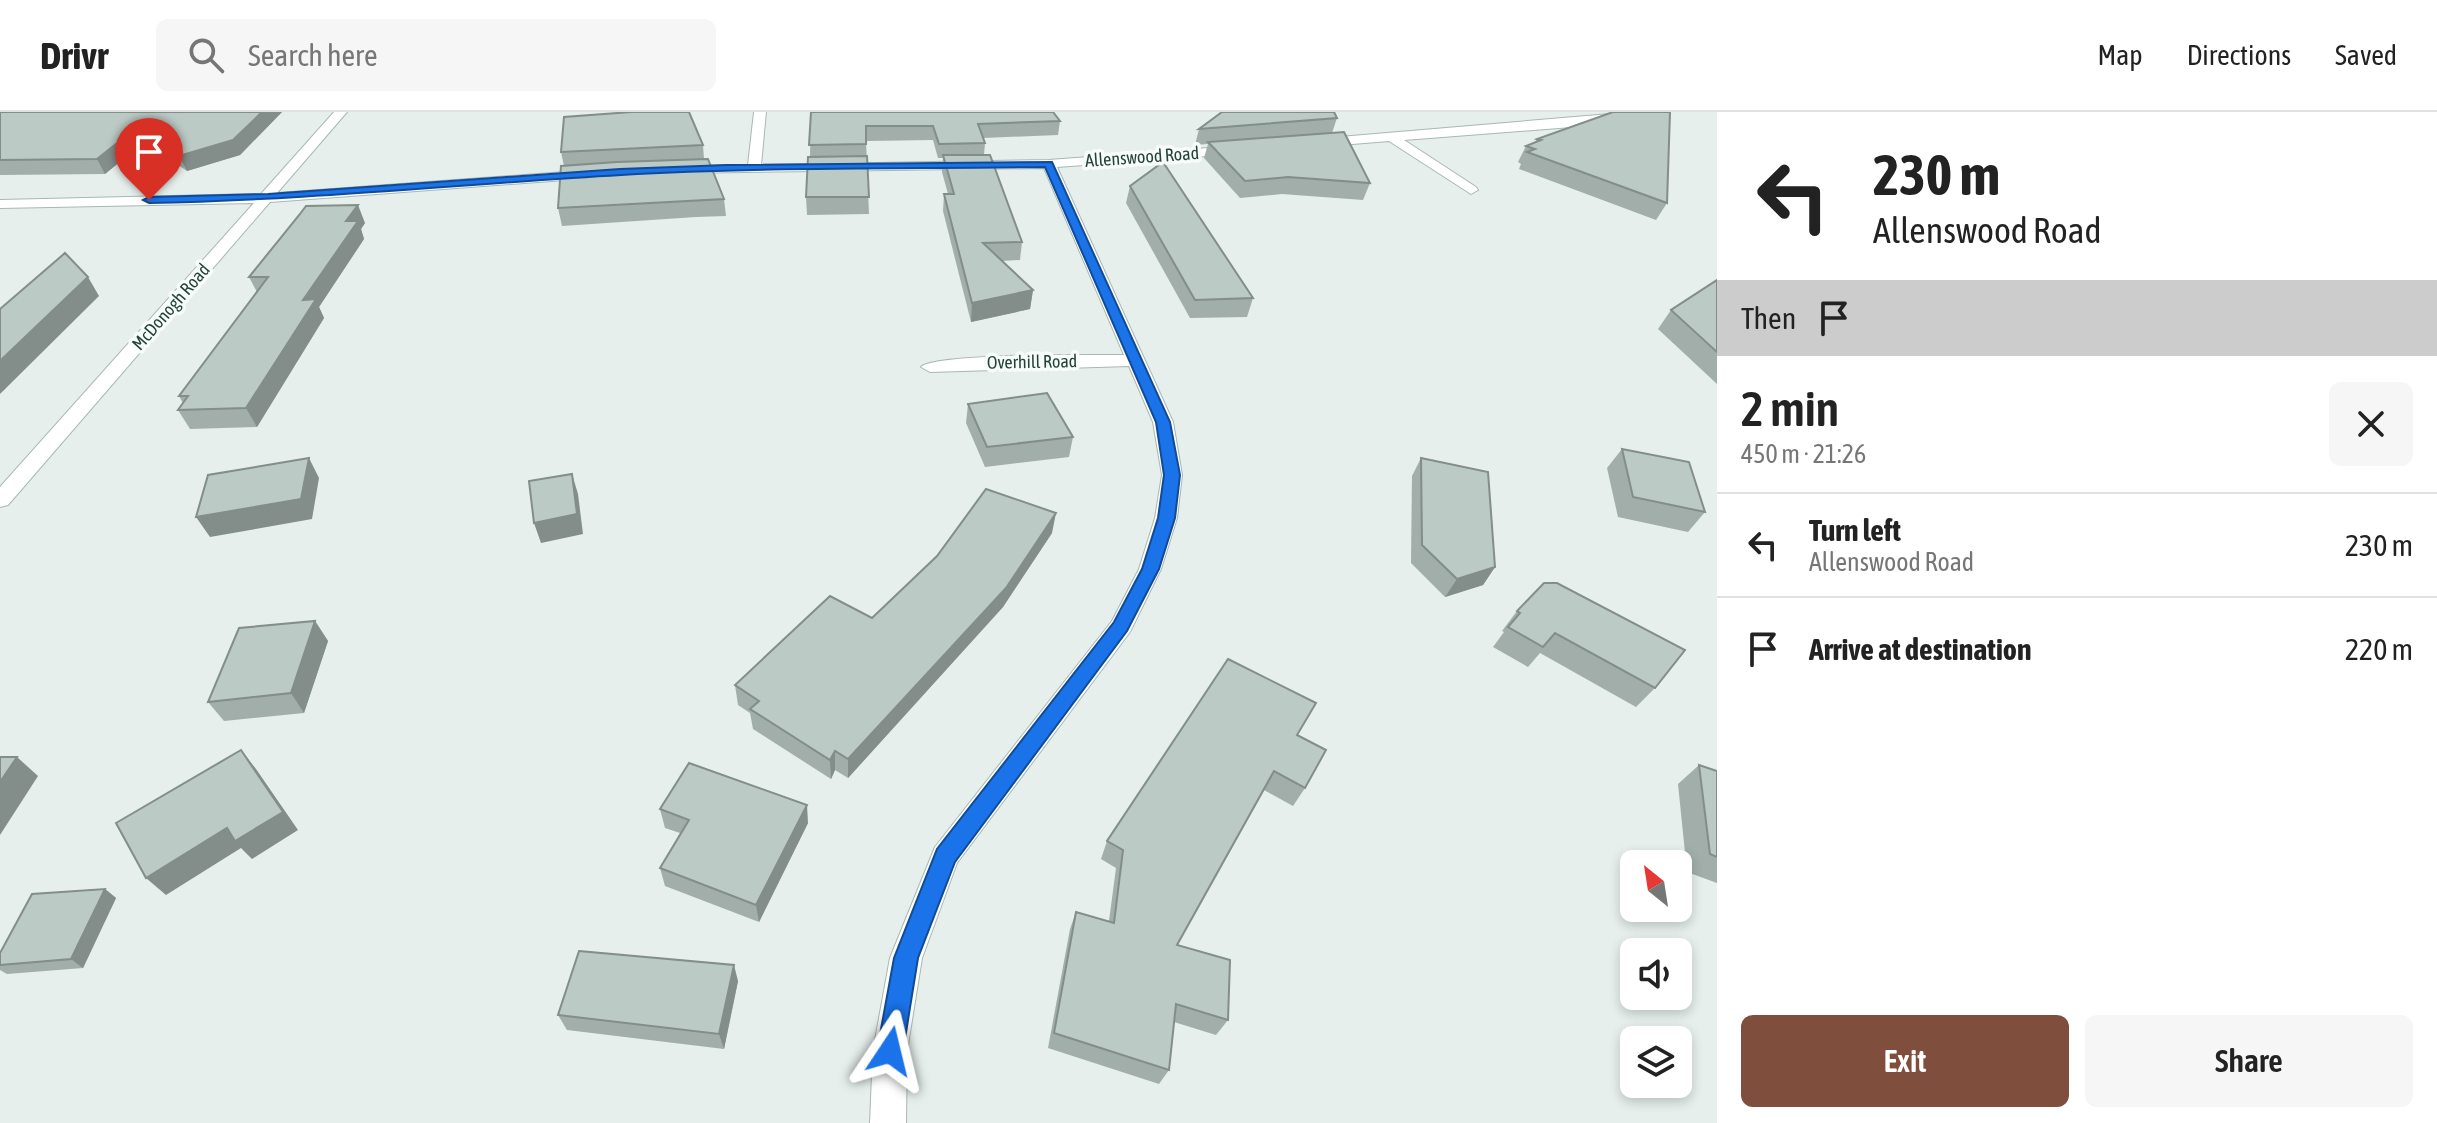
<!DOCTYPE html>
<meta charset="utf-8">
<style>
:root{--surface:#fff;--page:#f6f6f6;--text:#222;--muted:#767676;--line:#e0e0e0;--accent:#804e3d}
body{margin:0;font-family:"Asap Condensed",sans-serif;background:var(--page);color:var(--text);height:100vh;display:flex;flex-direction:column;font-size:30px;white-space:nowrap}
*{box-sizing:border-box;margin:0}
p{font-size:26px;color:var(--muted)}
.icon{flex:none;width:44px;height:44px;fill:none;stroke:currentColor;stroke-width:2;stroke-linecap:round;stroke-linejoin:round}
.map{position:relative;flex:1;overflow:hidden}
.drawer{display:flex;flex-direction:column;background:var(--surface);width:720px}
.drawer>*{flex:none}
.top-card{background:#fff;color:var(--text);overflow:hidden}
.needle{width:52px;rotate:330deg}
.controls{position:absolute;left:1620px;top:738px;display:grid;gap:16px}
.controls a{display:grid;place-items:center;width:72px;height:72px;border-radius:12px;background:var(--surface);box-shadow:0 4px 12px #0003;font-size:40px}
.pin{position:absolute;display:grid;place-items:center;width:68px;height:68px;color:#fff;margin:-82px -34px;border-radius:50% 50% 50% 0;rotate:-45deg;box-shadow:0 0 8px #0007}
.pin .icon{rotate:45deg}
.me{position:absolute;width:88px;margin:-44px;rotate:10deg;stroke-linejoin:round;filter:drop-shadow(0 0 6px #0008)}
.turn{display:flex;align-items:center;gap:28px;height:168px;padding:0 24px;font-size:36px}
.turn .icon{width:104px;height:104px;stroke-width:2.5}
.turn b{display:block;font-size:56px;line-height:68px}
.then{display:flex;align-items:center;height:76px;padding:0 24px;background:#0003;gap:16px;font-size:30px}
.round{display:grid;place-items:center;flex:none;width:84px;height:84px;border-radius:12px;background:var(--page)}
.headline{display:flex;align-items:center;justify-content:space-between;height:136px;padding:0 24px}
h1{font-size:48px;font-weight:600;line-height:60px}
.button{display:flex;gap:16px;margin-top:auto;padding:16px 24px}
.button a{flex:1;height:92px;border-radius:12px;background:var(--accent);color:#fff;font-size:32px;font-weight:600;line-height:92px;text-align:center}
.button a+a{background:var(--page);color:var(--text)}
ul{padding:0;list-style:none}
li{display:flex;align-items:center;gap:24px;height:104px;padding:0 24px;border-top:2px solid var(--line)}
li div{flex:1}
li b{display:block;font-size:30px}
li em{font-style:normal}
header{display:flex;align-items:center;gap:48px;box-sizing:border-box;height:112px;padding:0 40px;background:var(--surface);border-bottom:2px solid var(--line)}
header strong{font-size:38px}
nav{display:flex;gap:44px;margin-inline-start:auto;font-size:28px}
.search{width:560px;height:72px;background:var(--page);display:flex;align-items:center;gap:20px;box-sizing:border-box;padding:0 28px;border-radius:12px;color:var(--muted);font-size:30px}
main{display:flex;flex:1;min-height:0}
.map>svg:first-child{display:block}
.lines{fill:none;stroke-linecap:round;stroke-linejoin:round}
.minor-casing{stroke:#a8b8b2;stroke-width:2}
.minor{fill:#fff;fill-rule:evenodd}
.wall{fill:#a1aea9}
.shaded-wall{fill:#838d89}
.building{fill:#bbcac4;stroke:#838d89;stroke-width:2}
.route{fill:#1a73e8;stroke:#114b97;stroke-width:2}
.labels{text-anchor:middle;stroke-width:7;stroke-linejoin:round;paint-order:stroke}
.far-street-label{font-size:18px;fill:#24423a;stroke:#f7fbf9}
</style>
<header>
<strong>Drivr</strong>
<div class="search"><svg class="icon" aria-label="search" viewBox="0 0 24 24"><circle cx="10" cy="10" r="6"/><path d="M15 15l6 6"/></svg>Search here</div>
<nav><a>Map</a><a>Directions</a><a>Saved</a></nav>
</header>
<main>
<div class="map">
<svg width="1717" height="1011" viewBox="0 0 1717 1011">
<rect width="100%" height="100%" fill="#e6efeb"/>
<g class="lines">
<defs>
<g id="minor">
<path d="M334,0h13l-70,81 315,-23 7,4 -7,4 -322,24 -262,303 -8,2v-20l254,-284 -254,5v-8l261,-6z"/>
<path d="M754,0h12l-5,53 288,-5 186,-14 7,4 -7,4 -178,13 116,255 9,53 -5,43 -16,51 -31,63 -173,231 -35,95 -15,93 -1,72h-36l3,-72 17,-93 45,-111 177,-226 27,-52 16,-51 7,-43 -9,-53 -24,-56 -199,6 -9,-5c14,-14 173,-12 203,-12l-80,-187 -368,5 -2,-3 7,-4 67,-1z"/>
<path d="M1634,0h32l-6,4 -63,9 -193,15 72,47 2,3 -7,4 -82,-53 -73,6 -6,-4 6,-4z"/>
</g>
</defs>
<!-- minor casing -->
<use href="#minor" class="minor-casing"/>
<!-- minor -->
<use href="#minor" class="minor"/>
</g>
<!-- wall -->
<g class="wall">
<path d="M0,0h282l-42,43 -53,16 -43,-29 -39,32 -105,1z"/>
<path d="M811,0l249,9 -2,14 -75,3 2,5 -1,12 38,87 -2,18 -18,1 31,29 -3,19 -59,13 -28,-111 1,-17h4l-6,-22 1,-14h-5l-5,-18 -67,1 3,73 -62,1 -1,-18 4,-40z"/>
<path d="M1337,6l-5,15 38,50 -7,17 -81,-6 -42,4 -36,-40 4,-14 -13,1 4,-16z"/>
<path d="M1537,27l130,64 -11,17 -137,-51 2,-5 -3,-2 8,-16 9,-4z"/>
<path d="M703,33l1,14 20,40 2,17 -30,1 -134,9 -4,-18 6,-42 -3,-14z"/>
<path d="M1130,74l123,112 -6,19 -57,1 -64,-115z"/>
<path d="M365,111l-4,6 3,10 -45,68 5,11 -67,109 -67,2 -12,-19 5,-7 -4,-7 78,-104 -8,-15z"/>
<path d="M1717,168v104l-59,-55 13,-19z"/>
<path d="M968,292l105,33 -4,20 -84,10 -19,-44z"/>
<path d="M1622,337l83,63 -17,20 -70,-15 -11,-49z"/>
<path d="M1421,346l74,109 -12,18 -38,12 -34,-34 1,-87z"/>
<path d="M1052,421l-49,74 -155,171 -13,-8 -4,9 -78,-50 -3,-16 -12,-8 -3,-20 137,-67z"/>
<path d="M1517,499l138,77 -19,19 -96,-54 -12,14 -35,-20 11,-15 -2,-1z"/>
<path d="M315,509l13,20 -24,72 -80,8 -16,-19z"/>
<path d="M1297,623l8,53 -12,18 -29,-16 -87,155 51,75 -12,15 -42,-13 -5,48 -10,14 -111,-36 22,-119 6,-17 33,9 7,-53 -15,-9 6,-18z"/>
<path d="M1699,653l18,6v112l-30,-11 -9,-88z"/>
<path d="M660,697l148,14 -49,99 -94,-36 -5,-18 20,-35 -15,-5z"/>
<path d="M105,777l11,9 -33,70 -76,6 -7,-4v-17z"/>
<path d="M738,869l-14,68 -157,-19 -9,-15z"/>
</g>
<!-- shaded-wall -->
<g class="shaded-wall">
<path d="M262,0h20l-42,43 -53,16 -8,-15z"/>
<path d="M136,16l8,14 -39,32 -8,-15z"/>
<path d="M358,93l7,18 -4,6 3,10 -45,68 5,11 -67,109 -11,-19 57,-108 43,-79z"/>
<path d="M88,165l11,19 -99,98v-33z"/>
<path d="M1033,178l-3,19 -59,13 1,-19z"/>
<path d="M309,346l10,20 -7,41 -102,18 -14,-20z"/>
<path d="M572,362l6,20 5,40 -42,9 -7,-20z"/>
<path d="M1056,401l-4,20 -49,74 -155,171v-19z"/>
<path d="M1495,455l-12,18 -38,12 12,-18z"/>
<path d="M315,509l13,20 -24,72 -13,-20z"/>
<path d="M241,638l15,19 42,61 -46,29 -11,-11 -75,47 -20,-17 81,-50z"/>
<path d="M835,639v19l-4,9 -1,-19z"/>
<path d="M17,645l21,19 -38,59v-53z"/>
<path d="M807,693l1,18 -49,99 -3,-17z"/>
<path d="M105,777l11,9 -33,70 -12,-9z"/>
<path d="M734,853l4,16 -14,68 -5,-15z"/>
</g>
<!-- building -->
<g class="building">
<path d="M0,0h262l-29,28 -54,16 -43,-28 -39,31 -97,1z"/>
<path d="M631,0h58l14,33 -142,7 3,-35z"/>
<path d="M811,0h242l7,9 -82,3 7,19 -46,1 -6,-18h-67v18l-57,1z"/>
<path d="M1222,0h112l3,6 -138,11z"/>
<path d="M1613,0h57l-3,91 -140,-51 8,-3 -9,-3 15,-6 -4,-1z"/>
<path d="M1344,20l26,51 -82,-6 -43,4 -37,-39z"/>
<path d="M943,43h47l32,87 -39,1 50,47 -61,13 -28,-109h10z"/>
<path d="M867,44l2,41h-63l2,-40z"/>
<path d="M708,47l16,40 -166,9 3,-42 56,-4z"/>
<path d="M1163,50l90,136 -58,2 -65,-114z"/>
<path d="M358,93l-12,16h12l-55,79 13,-1 -70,109 -68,2 10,-14h-9l89,-119h-19l51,-63 6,-8z"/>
<path d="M65,141l23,24 -88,84v-52z"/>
<path d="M1717,168v72l-46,-42z"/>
<path d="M1047,281l26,44 -86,10 -19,-43z"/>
<path d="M1622,337l67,13 16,50 -72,-15z"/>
<path d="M309,346l-8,41 -105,18 12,-42z"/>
<path d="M1421,346l67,14 7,95 -38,12 -35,-34z"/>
<path d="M572,362l5,40 -43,9 -5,-42z"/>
<path d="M986,377l70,24 -50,75 -158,171 -13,-8 -5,9 -80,-51 9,-8 -24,-16 95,-89 42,22 65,-62z"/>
<path d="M1544,471h13l128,67 -30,38 -100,-55 -12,14 -35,-20 12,-14 -3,-2z"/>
<path d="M315,509l-24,72 -83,9 31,-74z"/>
<path d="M1228,547l88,44 -19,32 29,15 -21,38 -31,-17 -97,174 53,15 -2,60 -52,-16 -7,66 -115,-37 22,-121 38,11 9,-73 -16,-9z"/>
<path d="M241,638l42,62 -48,29 -8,-13 -81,50 -30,-55z"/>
<path d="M0,645h17l-17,25z"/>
<path d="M689,651l118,42 -51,100 -96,-37 29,-48 -29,-11z"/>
<path d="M1699,653l18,6v86l-7,-3z"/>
<path d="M105,777l-34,70 -71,6v-12l32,-59z"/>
<path d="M579,839l155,14 -15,69 -161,-19z"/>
</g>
<!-- route -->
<path class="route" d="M1052,50l118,260 10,53 -5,43 -16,51 -32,62 -172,231 -37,96 -15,93 -4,9 -9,4 -9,-4 -4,-9 17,-93 43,-109 177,-227 28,-53 16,-51 6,-43 -8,-53 -111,-255c-141,2 -283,0 -424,8 -158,9 -314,25 -472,28l-6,-3 6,-3 119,-3 352,-25 107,-4z"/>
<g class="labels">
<!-- far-street labels -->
<g class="far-street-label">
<text transform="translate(1142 45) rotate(-4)" y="6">Allenswood Road</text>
<text transform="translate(171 195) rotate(-49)" y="6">McDonogh Road</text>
<text transform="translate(1032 250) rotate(-1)" y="6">Overhill Road</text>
</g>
</g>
</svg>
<div class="controls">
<a><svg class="needle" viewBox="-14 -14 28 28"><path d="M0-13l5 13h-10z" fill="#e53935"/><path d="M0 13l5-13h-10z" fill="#767676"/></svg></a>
<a><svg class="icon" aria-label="sound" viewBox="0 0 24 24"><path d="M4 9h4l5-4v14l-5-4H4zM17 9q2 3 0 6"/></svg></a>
<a><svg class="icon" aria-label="layers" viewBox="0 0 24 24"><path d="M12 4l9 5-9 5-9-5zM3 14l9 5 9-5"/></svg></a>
</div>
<div class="pin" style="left:149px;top:88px;background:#d93025"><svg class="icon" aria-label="arrive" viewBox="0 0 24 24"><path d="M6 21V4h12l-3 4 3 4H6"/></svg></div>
<svg class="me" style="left:890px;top:939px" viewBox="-20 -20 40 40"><path d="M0-17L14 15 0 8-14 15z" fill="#1a73e8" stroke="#fff" stroke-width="4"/></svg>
</div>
<section class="drawer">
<div class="top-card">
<div class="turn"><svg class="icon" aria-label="left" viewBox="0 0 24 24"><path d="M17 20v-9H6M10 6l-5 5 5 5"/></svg><div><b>230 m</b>Allenswood Road</div></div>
<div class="then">Then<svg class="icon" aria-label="arrive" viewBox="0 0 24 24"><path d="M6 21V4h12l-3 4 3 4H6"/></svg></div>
</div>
<div class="headline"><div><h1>2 min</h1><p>450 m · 21:26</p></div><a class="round"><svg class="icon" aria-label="close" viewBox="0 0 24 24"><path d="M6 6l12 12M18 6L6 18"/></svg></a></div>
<ul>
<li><svg class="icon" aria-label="left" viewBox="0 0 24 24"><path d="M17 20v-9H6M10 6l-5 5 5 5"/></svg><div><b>Turn left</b><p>Allenswood Road</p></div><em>230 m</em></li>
<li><svg class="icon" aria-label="arrive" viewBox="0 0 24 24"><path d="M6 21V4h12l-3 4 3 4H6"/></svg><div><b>Arrive at destination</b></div><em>220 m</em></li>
</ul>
<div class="button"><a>Exit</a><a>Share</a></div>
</section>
</main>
